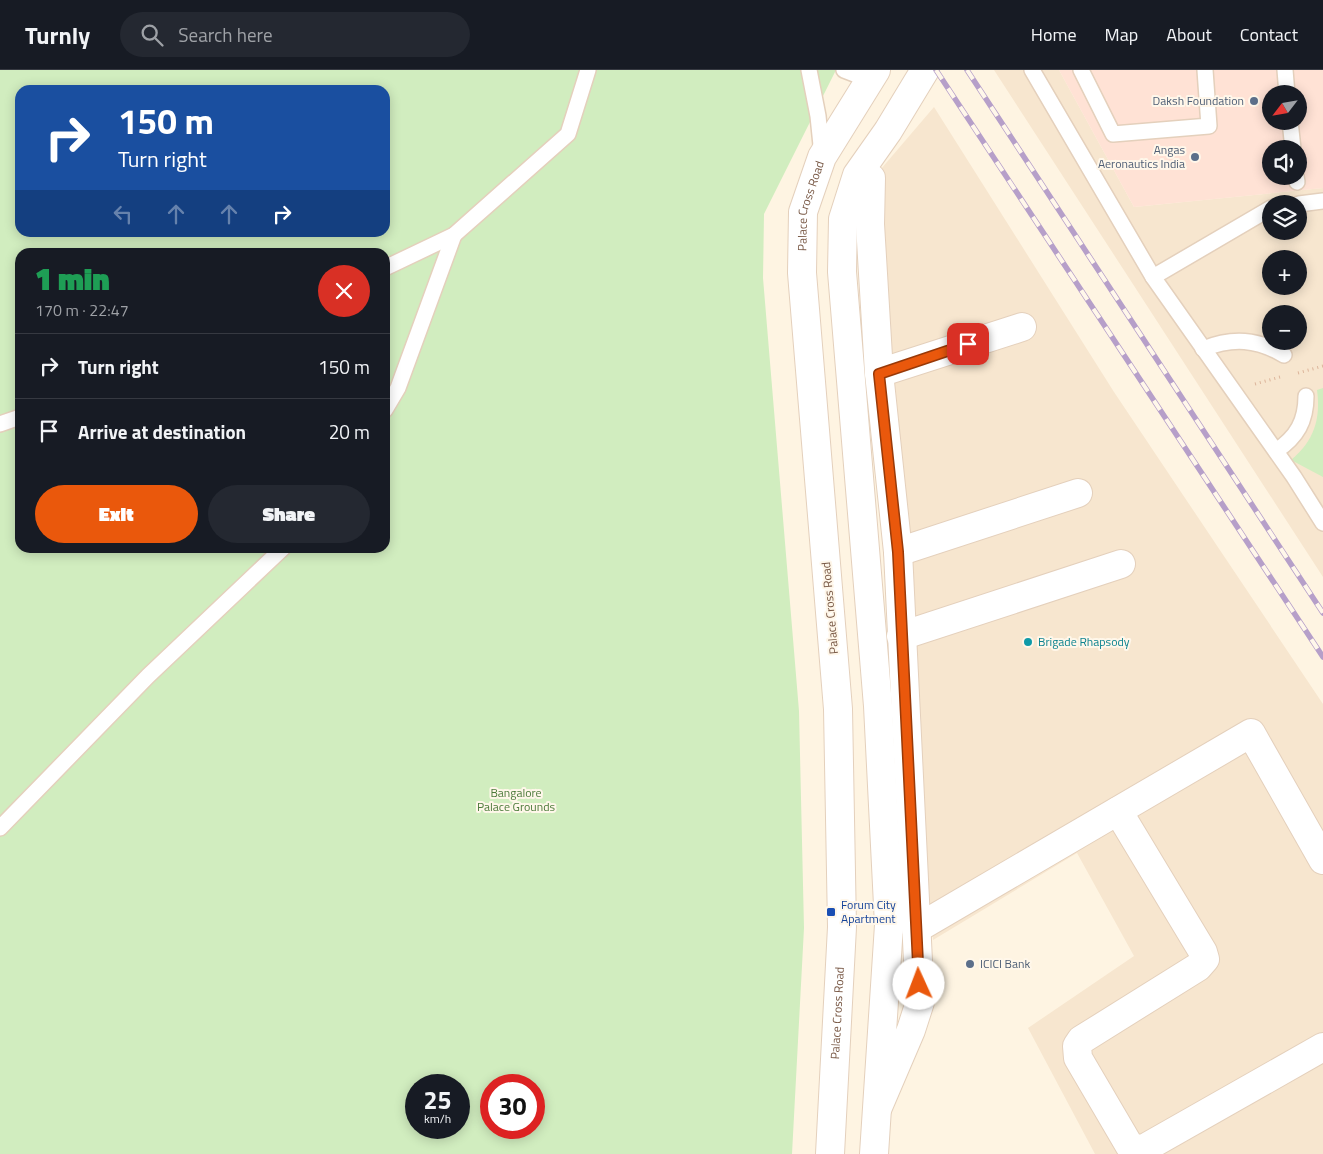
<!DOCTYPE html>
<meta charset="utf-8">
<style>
:root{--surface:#171b24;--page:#242831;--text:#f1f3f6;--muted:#9ea1a6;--line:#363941;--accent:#ea580c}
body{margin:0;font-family:"Titillium Web",sans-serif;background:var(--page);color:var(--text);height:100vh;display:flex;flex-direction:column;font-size:19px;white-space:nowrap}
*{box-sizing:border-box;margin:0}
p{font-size:16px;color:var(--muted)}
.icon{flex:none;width:28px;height:28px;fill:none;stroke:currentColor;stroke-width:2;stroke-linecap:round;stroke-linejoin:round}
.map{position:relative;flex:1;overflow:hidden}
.details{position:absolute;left:15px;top:178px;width:375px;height:305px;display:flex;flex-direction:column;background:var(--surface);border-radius:15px;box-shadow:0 2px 12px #0003}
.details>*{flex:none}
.hud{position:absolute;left:15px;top:15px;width:375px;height:152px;border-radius:15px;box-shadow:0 2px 12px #0003;background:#1a4fa0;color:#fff;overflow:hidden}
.needle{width:32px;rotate:239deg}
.fabs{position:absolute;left:1262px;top:15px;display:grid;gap:10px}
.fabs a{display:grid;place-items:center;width:45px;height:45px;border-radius:50%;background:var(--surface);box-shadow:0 2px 12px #0003;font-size:25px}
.speed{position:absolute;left:405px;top:1004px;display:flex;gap:10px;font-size:25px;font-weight:700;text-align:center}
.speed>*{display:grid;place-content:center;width:65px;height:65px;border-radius:50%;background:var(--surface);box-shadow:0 2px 12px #0003;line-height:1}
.speed small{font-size:12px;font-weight:400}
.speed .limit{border:8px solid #d22;background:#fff;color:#111}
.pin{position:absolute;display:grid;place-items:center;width:42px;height:42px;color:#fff;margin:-21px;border-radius:10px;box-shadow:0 2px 8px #0006}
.me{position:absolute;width:55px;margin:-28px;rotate:358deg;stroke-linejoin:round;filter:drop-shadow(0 0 4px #0008)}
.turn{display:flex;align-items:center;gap:18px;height:105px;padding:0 20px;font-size:22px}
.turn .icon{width:65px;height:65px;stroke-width:2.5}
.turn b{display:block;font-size:35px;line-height:42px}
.lanes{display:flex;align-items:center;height:48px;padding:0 20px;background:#0003;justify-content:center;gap:25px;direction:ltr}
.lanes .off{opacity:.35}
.round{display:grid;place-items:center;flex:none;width:52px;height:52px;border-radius:26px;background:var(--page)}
.headline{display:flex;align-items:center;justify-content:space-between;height:85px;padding:0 20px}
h1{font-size:30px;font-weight:800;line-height:38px;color:#1e9e55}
.primary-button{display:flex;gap:10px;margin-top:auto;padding:10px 20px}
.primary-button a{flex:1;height:58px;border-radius:30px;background:var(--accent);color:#fff;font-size:20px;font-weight:800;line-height:58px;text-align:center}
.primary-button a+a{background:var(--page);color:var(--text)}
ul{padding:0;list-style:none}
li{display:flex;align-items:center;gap:15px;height:65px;padding:0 20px;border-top:1px solid var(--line)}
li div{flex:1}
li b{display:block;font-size:19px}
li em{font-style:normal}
header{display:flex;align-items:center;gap:30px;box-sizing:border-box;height:70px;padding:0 25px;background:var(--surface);border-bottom:1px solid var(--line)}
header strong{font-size:24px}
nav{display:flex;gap:28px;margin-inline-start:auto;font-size:18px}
.search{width:350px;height:45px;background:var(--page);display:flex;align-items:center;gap:12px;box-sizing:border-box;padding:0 18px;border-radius:28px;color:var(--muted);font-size:19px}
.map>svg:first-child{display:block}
.residential{fill:#f7e6cf;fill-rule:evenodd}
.commercial{fill:#ffe2d5;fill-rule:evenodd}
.green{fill:#d1edbf;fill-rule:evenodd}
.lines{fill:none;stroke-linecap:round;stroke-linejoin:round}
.service-casing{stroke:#e4d0bc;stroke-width:18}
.minor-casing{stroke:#e4d0bc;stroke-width:30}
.tertiary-casing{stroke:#e4d0bc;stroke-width:30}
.path{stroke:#dcb49a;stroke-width:3;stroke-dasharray:1 4;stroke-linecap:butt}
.service{stroke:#fff;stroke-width:15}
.minor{stroke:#fff;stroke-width:28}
.tertiary{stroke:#fff;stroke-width:28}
.rail-casing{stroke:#b69fc9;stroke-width:5.5}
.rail{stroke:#fff7ea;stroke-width:4;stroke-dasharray:11;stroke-linecap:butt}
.route-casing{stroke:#983908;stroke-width:12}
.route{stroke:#ea580c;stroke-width:9}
.service-dot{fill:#5c6f8a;stroke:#fff7ea;stroke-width:2}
.culture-dot{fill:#0f9aa8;stroke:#fff7ea;stroke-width:2}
.transit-dot{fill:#1a4fb4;stroke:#fff7ea;stroke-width:2}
.labels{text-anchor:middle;stroke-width:4;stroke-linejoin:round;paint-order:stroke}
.service-label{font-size:12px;fill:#4e5e75;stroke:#fff7ea;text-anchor:end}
.street-label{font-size:12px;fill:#795946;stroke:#fff7ea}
.culture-label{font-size:12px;fill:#0d838f;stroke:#fff7ea;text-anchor:start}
.park-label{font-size:12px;fill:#4c7a3a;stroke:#fff7ea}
.transit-label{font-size:12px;fill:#164399;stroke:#fff7ea;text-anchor:start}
</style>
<header>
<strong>Turnly</strong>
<div class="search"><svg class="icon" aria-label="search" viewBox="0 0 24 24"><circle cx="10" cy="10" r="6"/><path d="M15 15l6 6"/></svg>Search here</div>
<nav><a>Home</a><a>Map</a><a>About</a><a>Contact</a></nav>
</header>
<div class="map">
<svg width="1323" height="1084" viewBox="0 0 1323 1084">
<rect width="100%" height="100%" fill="#fef4e2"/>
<!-- residential -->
<g class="residential">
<path d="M994,0h65l75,137 189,-19v389zM1271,134h28v27h-28zM1271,189h28v27h-28zM1271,244h28v27h-28z"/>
<path d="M934,37l180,285 209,312v450h-228l-67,-126 106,-72 -57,-103 -144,87 -58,-764z"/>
</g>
<!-- commercial -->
<path class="commercial" d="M1059,0h264v118l-189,19zM1271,24h28v27h-28zM1271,79h28v27h-28z"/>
<!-- green -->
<g class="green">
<path d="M0,0h836l-72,144 -1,64 36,433 5,217 -12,226h-792zM20,20h365v142h-365zM20,182h365v296h-365zM416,1015h43v43h-43zM491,1015h43v43h-43z"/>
<path d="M1323,318v89l-32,-17c23,-19 30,-41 26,-70z"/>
</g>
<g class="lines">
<defs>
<g id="service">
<path d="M809,0l9,46 4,39"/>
<path d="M844,0l26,10"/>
<path d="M1032,0l121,207 141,200 29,46"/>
<path d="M1081,0l32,64 96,-8 -4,-56"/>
<path d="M1285,0l2,24"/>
<path d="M1290,51l3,28"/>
<path d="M1296,106l1,6"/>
<path d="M1299,134l24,-3"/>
<path d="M385,198l69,-33 114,-101 20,-64"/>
<path d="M1153,207l118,-69"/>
<path d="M1203,279c30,-12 54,-10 81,6"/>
<path d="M385,340l13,-22 56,-153"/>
<path d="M0,354l20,-7"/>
<path d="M1276,381c21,-14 30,-30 30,-55"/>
<path d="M0,758l148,-152 135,-128"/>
</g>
<g id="minor">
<path d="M871,108l-1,46 9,149 19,179 22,450 -9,28 -33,77"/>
<path d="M879,303l143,-46"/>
<path d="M898,482l180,-59"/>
<path d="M901,566l220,-72"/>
<path d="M1118,741l85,141 2,7 -7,8 -117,73 -4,6 1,12 51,87 6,4 10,-1 178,-101"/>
<path d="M916,859l335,-196 72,127"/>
</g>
<g id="tertiary">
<path id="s1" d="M830,1084l12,-227 -4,-218 -36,-436 1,-61 19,-55 54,-87"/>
<path d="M874,1084l15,-229 -11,-219 -36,-434 1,-53 14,-44 31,-44 37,-61"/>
</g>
</defs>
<!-- service casing -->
<use href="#service" class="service-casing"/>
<!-- minor casing -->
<use href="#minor" class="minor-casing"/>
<!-- tertiary casing -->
<use href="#tertiary" class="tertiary-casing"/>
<!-- path -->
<g class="path">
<path d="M1298,303l25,-7"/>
<path d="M1255,314l25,-7"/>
</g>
<!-- service -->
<use href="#service" class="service"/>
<!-- minor -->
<use href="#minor" class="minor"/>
<!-- tertiary -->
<use href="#tertiary" class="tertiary"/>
<defs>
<g id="rail">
<path d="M936,0l387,587"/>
<path d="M967,0l356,543"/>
</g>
</defs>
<!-- rail casing -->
<use href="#rail" class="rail-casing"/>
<!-- rail -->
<use href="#rail" class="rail"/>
</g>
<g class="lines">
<defs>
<path id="route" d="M919,914l-21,-432 -19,-178 89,-30"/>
</defs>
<!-- route casing -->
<use href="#route" class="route-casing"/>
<!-- route -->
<use href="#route" class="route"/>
</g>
<!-- markers -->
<g class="service-dot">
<circle cx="1254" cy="31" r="5"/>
<circle cx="1195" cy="87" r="5"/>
<circle cx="970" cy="894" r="5"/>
</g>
<circle class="culture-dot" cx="1028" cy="572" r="5"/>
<rect class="transit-dot" x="826" y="837" width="10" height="10" rx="2.5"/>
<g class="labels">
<!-- service labels -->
<g class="service-label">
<text x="1244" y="35">Daksh Foundation</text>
<text x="1185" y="84">Angas<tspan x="1185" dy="14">Aeronautics India</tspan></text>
<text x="980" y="898" text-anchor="start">ICICI Bank</text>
</g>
<!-- street labels -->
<g class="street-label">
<text dy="4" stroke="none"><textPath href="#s1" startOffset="951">Palace Cross Road</textPath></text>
<text transform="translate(830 538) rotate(-95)" y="4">Palace Cross Road</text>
<text dy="4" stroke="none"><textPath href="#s1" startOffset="141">Palace Cross Road</textPath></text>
</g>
<!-- culture labels -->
<g class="culture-label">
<text x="1038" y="576">Brigade Rhapsody</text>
</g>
<!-- park labels -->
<g class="park-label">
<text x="516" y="727">Bangalore<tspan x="516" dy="14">Palace Grounds</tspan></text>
</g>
<!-- transit labels -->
<g class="transit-label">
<text x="841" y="839">Forum City<tspan x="841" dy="14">Apartment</tspan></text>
</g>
</g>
</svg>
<div class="fabs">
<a><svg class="needle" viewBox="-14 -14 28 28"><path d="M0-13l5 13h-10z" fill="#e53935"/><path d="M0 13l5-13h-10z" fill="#9ea1a6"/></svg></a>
<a><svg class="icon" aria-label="sound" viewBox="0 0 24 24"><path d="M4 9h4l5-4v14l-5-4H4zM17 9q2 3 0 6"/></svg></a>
<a><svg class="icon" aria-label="layers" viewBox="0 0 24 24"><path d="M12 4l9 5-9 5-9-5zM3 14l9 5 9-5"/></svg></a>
<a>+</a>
<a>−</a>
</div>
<div class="speed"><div>25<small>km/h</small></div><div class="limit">30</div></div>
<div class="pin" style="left:968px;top:274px;background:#d93025"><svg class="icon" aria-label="arrive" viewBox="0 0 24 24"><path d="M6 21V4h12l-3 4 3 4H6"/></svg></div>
<svg class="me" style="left:919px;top:914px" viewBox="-20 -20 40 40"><circle r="19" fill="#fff"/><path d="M0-13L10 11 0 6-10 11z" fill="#ea580c"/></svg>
<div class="hud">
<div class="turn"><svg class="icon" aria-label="right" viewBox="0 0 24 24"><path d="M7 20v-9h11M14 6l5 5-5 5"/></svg><div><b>150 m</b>Turn right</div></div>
<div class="lanes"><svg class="icon off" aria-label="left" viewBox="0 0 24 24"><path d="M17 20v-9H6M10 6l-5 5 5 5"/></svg><svg class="icon off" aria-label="ahead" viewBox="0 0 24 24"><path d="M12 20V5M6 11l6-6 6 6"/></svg><svg class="icon off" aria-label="ahead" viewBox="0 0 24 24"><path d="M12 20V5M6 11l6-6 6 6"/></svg><svg class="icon" aria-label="right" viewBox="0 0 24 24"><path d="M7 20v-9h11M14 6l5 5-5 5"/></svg></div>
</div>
<section class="details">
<div class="headline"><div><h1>1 min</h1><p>170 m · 22:47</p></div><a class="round" style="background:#d93025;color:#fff"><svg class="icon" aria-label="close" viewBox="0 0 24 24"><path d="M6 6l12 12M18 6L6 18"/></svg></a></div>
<ul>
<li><svg class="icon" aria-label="right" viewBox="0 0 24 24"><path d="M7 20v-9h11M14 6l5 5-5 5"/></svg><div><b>Turn right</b></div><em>150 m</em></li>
<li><svg class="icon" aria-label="arrive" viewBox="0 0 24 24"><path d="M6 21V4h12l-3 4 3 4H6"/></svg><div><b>Arrive at destination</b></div><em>20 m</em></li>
</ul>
<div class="primary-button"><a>Exit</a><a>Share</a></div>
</section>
</div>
